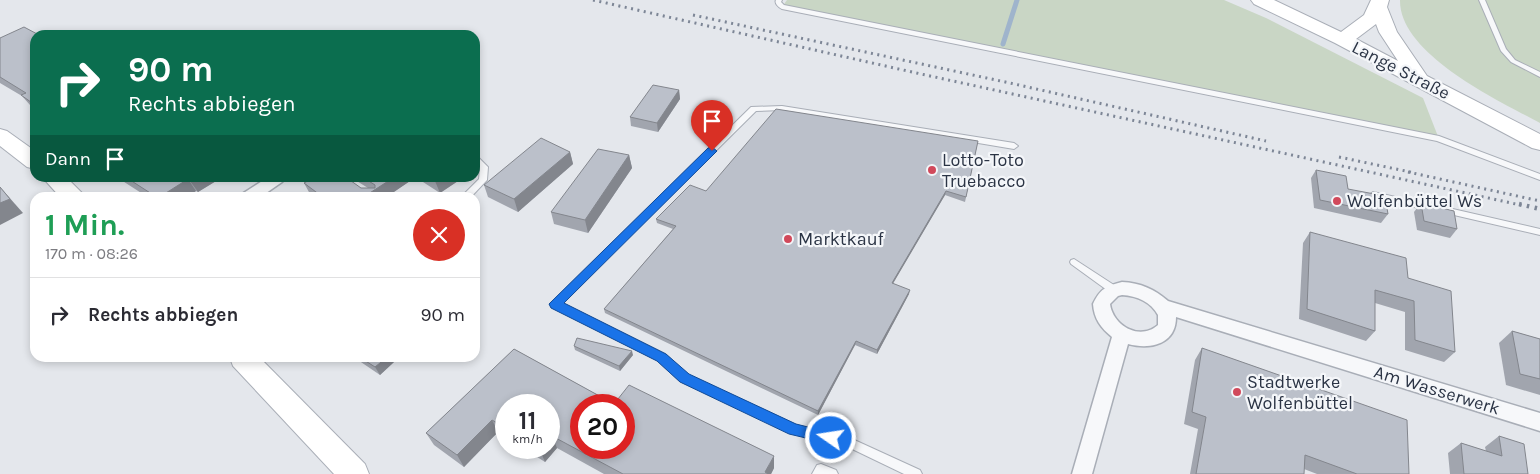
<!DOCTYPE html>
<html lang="de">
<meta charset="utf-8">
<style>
:root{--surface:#fff;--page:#f7f7f7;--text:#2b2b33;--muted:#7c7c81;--line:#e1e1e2}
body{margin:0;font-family:Karla,sans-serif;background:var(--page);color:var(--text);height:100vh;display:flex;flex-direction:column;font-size:19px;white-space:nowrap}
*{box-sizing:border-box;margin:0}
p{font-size:16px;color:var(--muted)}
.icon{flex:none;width:28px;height:28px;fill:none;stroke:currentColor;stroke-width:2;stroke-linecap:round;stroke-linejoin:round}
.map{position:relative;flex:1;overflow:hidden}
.sheet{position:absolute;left:30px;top:192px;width:450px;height:170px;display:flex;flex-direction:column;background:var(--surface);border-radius:15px;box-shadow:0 2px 8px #0003}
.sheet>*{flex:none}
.banner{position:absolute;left:30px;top:30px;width:450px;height:152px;border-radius:15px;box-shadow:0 2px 8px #0003;background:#0b6e4f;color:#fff;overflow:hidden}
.speed{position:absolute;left:495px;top:394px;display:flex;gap:10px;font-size:25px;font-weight:700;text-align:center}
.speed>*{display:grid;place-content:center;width:65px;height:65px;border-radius:50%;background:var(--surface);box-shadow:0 2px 8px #0003;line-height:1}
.speed small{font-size:12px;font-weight:400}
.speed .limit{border:8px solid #d22;background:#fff;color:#111}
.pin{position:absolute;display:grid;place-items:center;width:42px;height:42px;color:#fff;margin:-51px -21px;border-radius:50% 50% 50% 0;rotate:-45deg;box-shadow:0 0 5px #0007}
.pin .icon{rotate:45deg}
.me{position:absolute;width:55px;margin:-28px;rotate:283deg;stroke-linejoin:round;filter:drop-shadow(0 0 4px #0008)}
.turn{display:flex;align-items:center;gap:18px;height:105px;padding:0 15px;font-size:22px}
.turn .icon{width:65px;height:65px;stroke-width:2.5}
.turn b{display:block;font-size:35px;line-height:42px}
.then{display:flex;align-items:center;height:48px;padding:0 15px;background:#0003;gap:10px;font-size:19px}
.round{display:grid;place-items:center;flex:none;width:52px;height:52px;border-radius:26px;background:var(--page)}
.summary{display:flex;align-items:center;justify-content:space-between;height:85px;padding:0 15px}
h1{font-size:30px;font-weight:700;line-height:38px;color:#1e9e55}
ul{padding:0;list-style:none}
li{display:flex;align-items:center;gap:15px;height:75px;padding:0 15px;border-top:1px solid var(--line)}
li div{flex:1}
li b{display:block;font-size:19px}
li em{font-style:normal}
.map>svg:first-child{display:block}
.green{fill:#c9d6c5}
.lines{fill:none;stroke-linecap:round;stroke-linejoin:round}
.stream{stroke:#9fb4cc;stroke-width:5}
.lane-casing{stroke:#a9aeb7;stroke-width:2}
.street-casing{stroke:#a9aeb7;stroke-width:3}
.secondary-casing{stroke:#a9aeb7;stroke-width:2}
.lane{fill:#f7f8fa;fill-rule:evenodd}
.street{fill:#f7f8fa;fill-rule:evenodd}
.secondary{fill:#fff;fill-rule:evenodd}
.rail-far1{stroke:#7d8696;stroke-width:3;stroke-dasharray:2 4.5;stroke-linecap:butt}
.rail{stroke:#7d8696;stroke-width:4.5;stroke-dasharray:2.5 5.5;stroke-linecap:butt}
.wall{fill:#a1a5ae}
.shaded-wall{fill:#83868d}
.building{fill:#bbc0ca;stroke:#83868d;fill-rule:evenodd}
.route{fill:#1a73e8;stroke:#114b97}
.poi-dot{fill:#d1495b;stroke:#f4f6f9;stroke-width:2}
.labels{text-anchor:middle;stroke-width:4.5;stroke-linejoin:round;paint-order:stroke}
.street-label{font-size:18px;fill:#2b3445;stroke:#f4f6f9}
.poi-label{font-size:18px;fill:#2b3445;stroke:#f4f6f9;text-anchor:start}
</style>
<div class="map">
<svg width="1540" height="474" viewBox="0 0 1540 474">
<rect width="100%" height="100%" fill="#e4e7ec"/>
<!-- green -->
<g class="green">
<path d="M787,0h437l42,18 157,80 16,41 -657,-132z"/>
<path d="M1400,0h140v123c-41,-22 -141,-69 -140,-123z"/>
</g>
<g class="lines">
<!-- stream -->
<path class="stream" d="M1003,44l14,-44"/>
<defs>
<g id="lane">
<path d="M776,0h6l-1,2 3,3 655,131 101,38v6l-103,-39 -655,-132c-3,-1 -8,-6 -6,-9z"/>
<path d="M1479,0h6l21,49 9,11 25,12v5l-29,-15 -10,-11z"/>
<path d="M782,106l232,37 4,3 -4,3 -232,-39 -26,1 -194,192 103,51 23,21 108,50 54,13 70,32 2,4h-18l-56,-27 -58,-15 -110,-51 -23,-21 -105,-53 -2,-3 201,-197z"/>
<path d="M475,156l3,1 10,10 -1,13 -17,18h-10l19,-19 1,-11 -5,-5z"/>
<path d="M1373,192l59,13 4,3 -4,3 -62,-14 -1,-2z"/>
<path d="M1444,207l96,22v6l-99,-23 -1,-2 1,-2z"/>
<path d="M1074,259l43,28 2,3 -2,3h-6l-40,-29 -1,-2 1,-2z"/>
<path d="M821,464l15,6 2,4h-26l5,-9z"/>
</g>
<g id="street">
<path d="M267,178h18l-3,4 -23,16h-19l2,-4z"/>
<path d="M1122,282c19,1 32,7 46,19l372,112v18l-364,-114c0,27 -25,33 -48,27l-36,130h-20l40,-137c-11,-9 -18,-18 -19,-33 7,-15 13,-18 29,-22zM1122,295c15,1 29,7 36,20v10c-18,16 -45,1 -48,-21l8,-8z"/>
</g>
<g id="secondary">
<path d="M1251,0h23l67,32 23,-17 7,-15h18l-2,7 10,25 30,44 113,58v16l-8,-2 -197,-105 -81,-39zM1376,24l3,8 19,29 -42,-22z"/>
<path d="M0,129l7,2 28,20v18l-8,-2 -27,-21z"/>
<path d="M43,178h24l20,20h-26z"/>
<path d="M230,358h30l105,106 4,10h-35l-101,-108z"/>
</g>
</defs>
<!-- lane casing -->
<use href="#lane" class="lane-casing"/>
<!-- street casing -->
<use href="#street" class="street-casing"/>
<!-- secondary casing -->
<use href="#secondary" class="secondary-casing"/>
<!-- lane -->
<use href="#lane" class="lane"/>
<!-- street -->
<use href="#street" class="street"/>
<!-- secondary -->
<use href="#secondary" class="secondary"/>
<!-- rail-far1 -->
<g class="rail-far1">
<path d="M593,0l328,74 604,132"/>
<path d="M693,15l317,68 256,58"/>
<path d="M1339,157l76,16"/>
<path d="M1408,172l132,29"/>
</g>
<!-- rail -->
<path class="rail" d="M1519,204l21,5"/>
</g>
<!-- wall -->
<g class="wall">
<path d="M35,35v74l-5,-4 -8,-9 -22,-13v-45z"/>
<path d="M679,90l1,9 -22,33 -27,-6 -1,-9z"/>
<path d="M978,141l-13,61 -20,-7 -52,88 16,11 -32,60 -22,-9 -37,70 -213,-102 -1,-4 69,-80 -16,-6 -1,-4z"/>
<path d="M570,152l3,12 -55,48 -30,-15 -4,-12z"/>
<path d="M629,155l3,13 -44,65 -34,-9 -3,-12z"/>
<path d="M1316,170l32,19 40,25 -7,9 -67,-15 -3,-30z"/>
<path d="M118,178h103l-23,14 -2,-1 -11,7h-36z"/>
<path d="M352,178h56l2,3 -25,17h-70l-5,-4 -6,-11 57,5h7z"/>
<path d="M421,178h40v1l-21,14 -17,-11z"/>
<path d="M1421,203l36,26 -7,9 -33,-8 -3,-18z"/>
<path d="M1310,232l98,46 47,74 -11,10 -39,-12v-38l-30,-9v28l-9,10 -67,-22 4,-76z"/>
<path d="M1512,331l28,8v56l-34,-10 -7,-42z"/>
<path d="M574,346l59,9 -13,16 -45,-21z"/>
<path d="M1202,348l207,126h-92l-13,-5v5h-114l8,-45 -14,-5 11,-64z"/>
<path d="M514,349l100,55 160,64 -3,6h-167l-47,-26 -12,14 -22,-14h26l-43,-43v32l-8,-5 -34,35 -30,-22 -8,-12z"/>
<path d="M355,358h37l2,4 -14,13z"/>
<path d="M1499,436l29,38h-78l-2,-21 13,-10 25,8 -1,-4z"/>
</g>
<!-- shaded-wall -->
<g class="shaded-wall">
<path d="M679,90l1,9 -22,33 -1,-9z"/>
<path d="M570,152l3,12 -55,48 -4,-13z"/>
<path d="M629,155l3,13 -44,65 -3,-13z"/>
<path d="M195,178h26l-23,14 -8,-11z"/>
<path d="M393,178h15l2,3 -25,17h-19l-1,-2z"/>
<path d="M440,178h21v1l-21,14 -5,-12z"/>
<path d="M188,179l8,12 -11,7h-27z"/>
<path d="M0,187l23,26 -23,12z"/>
<path d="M946,191l-1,4 -54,92 1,-4z"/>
<path d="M910,290l-1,4 -32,60v-4z"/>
<path d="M856,341l-1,4 -37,70v-4z"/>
<path d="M632,351l1,4 -13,16 -1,-5z"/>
<path d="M386,358h6l2,4 -14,13 -5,-8z"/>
<path d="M492,420l6,12 -34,35 -7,-12z"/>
<path d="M552,436l5,12 -12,14 -5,-12 2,-2h7v-8z"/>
<path d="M774,456v12l-3,6h-6v-2z"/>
</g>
<!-- building -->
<g class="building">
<path d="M24,27l15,8h-4v70l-14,-10 5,-2 -26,-16v-39z"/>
<path d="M653,85l26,5 -22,33 -27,-6z"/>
<path d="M776,109l202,32 -12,56 -20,-6 -54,92 18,7 -33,60 -21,-9 -38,70 -214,-102 72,-83 -20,-7 34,-34 16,6z"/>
<path d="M541,138l29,14 -56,47 -30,-14z"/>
<path d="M598,149l31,6 -44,65 -34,-8z"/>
<path d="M1316,170l30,6 2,13 37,7 3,18 -68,-14z"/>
<path d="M127,178h68l-5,3 -2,-2 -30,19z"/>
<path d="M313,178h34l14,10h14v-3l-11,-7h29l-28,18 2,2h-43l-20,-15z"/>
<path d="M431,178h9l-5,3z"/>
<path d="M0,187l10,12 -10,4z"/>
<path d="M1421,203l33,8 3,18 -33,-8z"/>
<path d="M1310,232l96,26 2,20 43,13 4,61 -40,-12 -1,-39 -39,-11v41l-68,-22z"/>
<path d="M1512,331l28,8v40l-20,-5z"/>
<path d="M577,338l55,13 -13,15 -45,-20z"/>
<path d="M1202,348l205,72 2,54h-52l-52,-19 -1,19h-108l10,-57 -14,-5z"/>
<path d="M514,349l100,55 15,-19 145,71 -9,16 3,2h-145l-71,-38 -3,4v-35h-43v23l-14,-8 -35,35 -31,-22zM581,405h43v43h-43z"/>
<path d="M361,358h25l-11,9z"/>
<path d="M1499,436l25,8 4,30h-64l-3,-31 41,13z"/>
</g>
<!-- route -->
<path class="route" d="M712,147l5,4 -2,2 -151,150 102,51 23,20 107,50 40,10 2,4 -2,5 -5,1 -42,-10 -109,-52 -23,-21 -106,-53 -2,-4 159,-156z"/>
<!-- markers -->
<g class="poi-dot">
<circle cx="932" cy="170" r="5"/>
<circle cx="1337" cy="201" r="5"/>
<circle cx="788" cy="239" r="5"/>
<circle cx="1237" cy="392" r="5"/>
</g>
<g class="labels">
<!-- street labels -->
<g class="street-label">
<text transform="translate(1401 70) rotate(27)" y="6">Lange Straße</text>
<text transform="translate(1437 390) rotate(17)" y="6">Am Wasserwerk</text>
</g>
<!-- poi labels -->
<g class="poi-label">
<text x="942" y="166">Lotto-Toto<tspan x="942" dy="21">Truebacco</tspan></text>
<text x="1347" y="207">Wolfenbüttel Ws</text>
<text x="798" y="245">Marktkauf</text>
<text x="1247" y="388">Stadtwerke<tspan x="1247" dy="21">Wolfenbüttel</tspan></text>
</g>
</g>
</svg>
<div class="speed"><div>11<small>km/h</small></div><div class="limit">20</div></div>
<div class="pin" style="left:712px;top:151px;background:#d93025"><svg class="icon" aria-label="arrive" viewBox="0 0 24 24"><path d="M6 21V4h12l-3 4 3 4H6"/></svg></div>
<svg class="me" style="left:831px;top:438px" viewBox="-20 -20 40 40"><circle r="17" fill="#1a73e8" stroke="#fff" stroke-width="3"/><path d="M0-11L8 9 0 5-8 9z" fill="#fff"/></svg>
<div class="banner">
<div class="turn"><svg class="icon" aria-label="right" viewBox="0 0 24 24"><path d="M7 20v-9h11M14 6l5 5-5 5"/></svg><div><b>90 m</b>Rechts abbiegen</div></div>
<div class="then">Dann<svg class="icon" aria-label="arrive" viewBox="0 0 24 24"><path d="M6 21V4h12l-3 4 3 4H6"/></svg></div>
</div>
<section class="sheet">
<div class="summary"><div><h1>1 Min.</h1><p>170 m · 08:26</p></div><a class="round" style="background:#d93025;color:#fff"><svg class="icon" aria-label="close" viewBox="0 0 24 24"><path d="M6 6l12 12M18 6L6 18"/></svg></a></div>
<ul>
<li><svg class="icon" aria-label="right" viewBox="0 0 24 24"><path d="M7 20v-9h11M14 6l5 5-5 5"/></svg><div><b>Rechts abbiegen</b></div><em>90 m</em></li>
</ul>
</section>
</div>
